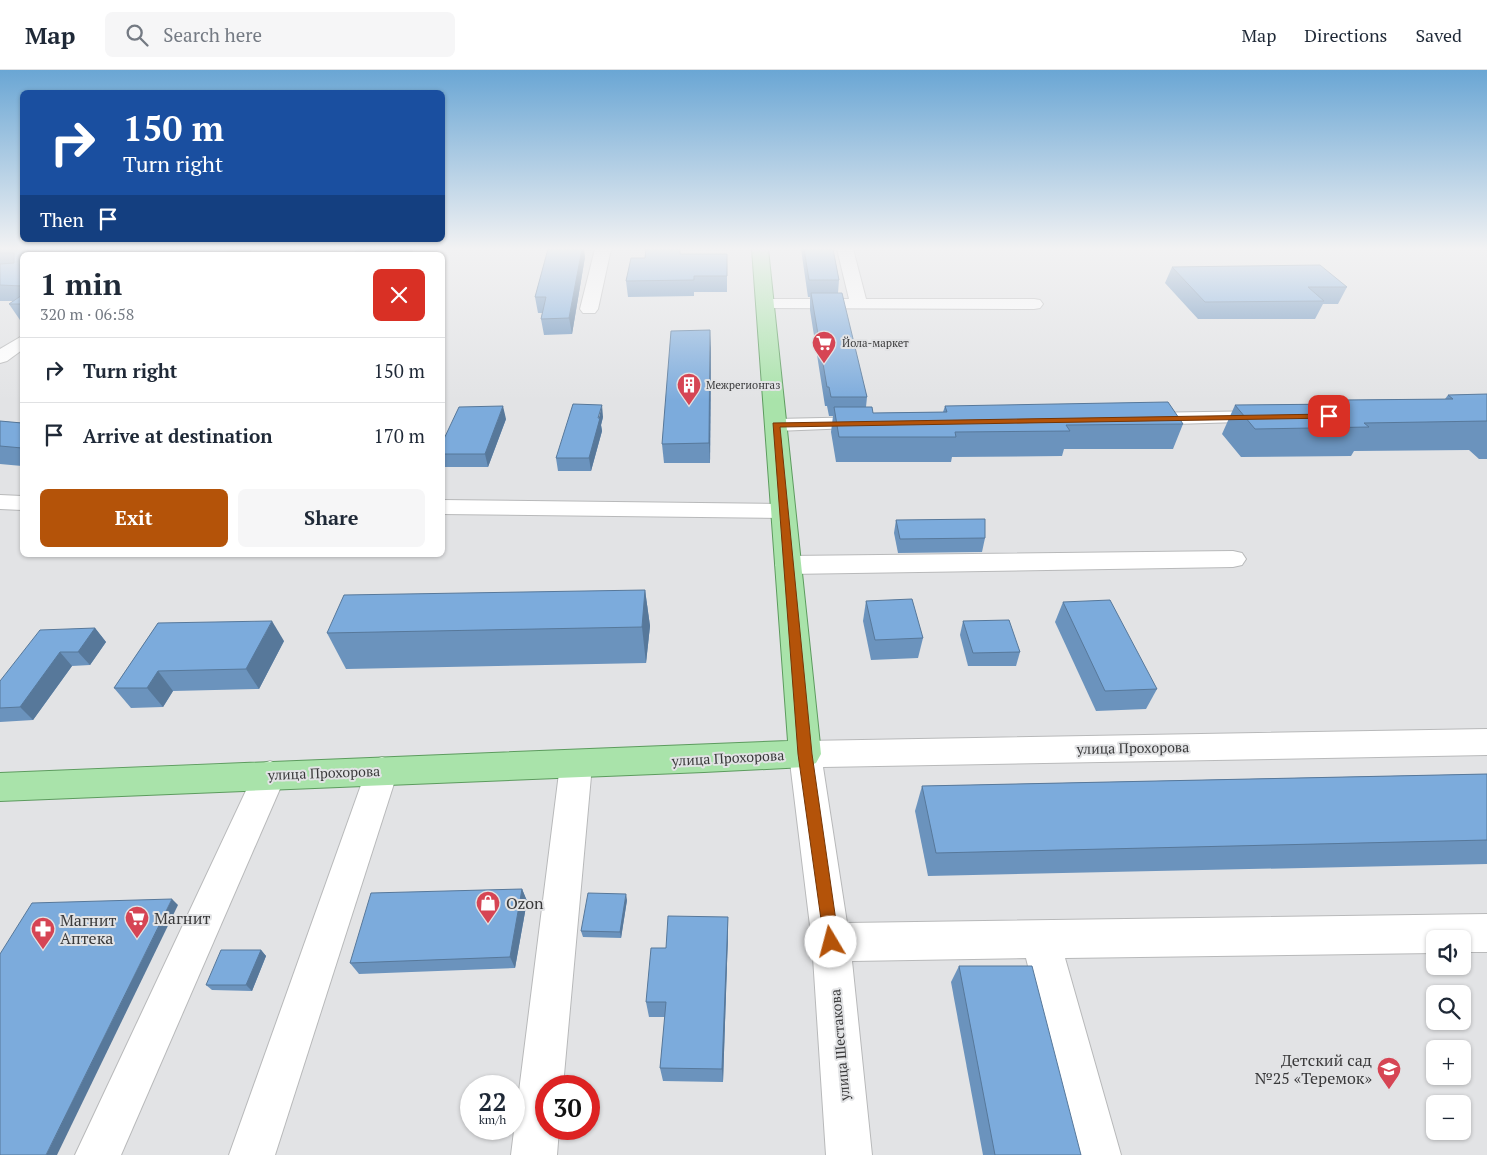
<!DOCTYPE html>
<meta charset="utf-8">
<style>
:root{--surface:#fff;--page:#f6f6f7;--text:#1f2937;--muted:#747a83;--line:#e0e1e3;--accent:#b45309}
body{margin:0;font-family:"PT Serif",serif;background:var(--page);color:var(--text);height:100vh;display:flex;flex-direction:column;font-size:19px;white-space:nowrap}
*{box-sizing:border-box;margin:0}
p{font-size:16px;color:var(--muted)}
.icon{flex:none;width:28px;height:28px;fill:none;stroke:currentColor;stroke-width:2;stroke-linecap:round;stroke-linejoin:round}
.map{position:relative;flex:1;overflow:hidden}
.sheet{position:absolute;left:20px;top:182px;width:425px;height:305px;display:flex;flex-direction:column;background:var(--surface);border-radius:8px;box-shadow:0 1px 4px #0004}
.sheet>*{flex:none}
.top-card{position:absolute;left:20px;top:20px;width:425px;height:152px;border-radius:8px;box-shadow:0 1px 4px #0004;background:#1a4fa0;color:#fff;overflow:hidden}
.buttons{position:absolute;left:1426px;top:860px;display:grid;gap:10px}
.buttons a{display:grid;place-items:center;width:45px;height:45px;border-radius:8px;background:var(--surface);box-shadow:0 1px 4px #0004;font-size:25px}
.speed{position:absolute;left:460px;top:1005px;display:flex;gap:10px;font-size:25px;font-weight:700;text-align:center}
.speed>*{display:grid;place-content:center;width:65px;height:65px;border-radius:50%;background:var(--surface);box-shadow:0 1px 4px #0004;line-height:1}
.speed small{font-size:12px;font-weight:400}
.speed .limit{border:8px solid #d22;background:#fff;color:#111}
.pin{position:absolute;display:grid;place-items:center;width:42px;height:42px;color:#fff;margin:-21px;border-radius:10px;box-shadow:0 2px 8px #0006}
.me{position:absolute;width:55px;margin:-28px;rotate:352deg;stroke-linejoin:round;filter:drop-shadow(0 0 4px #0008)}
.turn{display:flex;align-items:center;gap:18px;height:105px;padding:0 20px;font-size:22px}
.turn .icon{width:65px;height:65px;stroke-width:2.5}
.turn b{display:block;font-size:35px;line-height:42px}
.then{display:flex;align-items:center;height:48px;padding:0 20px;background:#0003;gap:10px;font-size:19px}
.round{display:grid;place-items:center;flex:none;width:52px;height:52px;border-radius:8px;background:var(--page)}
.overview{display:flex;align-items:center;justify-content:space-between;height:85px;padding:0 20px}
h1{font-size:30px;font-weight:800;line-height:38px}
.primary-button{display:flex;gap:10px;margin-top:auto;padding:10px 20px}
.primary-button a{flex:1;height:58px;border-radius:8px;background:var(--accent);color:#fff;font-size:20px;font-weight:800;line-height:58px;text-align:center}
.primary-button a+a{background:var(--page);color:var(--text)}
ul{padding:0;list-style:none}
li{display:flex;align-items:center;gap:15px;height:65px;padding:0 20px;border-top:1px solid var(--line)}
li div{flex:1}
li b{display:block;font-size:19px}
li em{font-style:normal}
header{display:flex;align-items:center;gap:30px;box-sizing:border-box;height:70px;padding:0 25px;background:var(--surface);border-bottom:1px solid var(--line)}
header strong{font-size:24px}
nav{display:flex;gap:28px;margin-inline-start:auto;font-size:18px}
.search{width:350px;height:45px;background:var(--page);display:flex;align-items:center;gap:12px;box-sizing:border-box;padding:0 18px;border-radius:8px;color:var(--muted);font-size:19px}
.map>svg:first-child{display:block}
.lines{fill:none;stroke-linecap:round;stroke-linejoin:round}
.minor-casing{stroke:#b8b9ba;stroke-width:2}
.major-casing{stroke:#5c9b5e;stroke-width:2}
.minor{fill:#fff;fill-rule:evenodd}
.major{fill:#a9e3aa;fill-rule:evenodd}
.wall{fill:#6b93bd}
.shaded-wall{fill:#57789a}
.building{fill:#7cabdc;stroke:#57789a}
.route{fill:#b45309;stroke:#753606}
.labels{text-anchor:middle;stroke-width:4;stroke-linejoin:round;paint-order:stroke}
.far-poi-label{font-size:11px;fill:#39393a;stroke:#e2e3e5;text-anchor:start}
.street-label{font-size:14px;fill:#39393a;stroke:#e2e3e5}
.near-poi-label{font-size:16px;fill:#39393a;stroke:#e2e3e5;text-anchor:start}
</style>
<header>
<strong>Map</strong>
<div class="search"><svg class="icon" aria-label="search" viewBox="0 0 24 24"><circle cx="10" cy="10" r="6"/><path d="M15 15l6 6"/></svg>Search here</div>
<nav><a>Map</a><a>Directions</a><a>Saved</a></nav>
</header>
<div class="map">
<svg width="1487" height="1085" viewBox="0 0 1487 1085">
<rect width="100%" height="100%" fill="#e2e3e5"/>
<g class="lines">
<defs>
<g id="minor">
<path d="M595,179h16l-13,60 -3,4h-12l-3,-4z"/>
<path d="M837,179h16l13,50h168l6,1 3,4 -3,4 -6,1 -275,-1 -3,-4 3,-4 6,-1h84z"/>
<path d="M22,266v14l-15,11 -7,2v-14z"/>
<path d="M1267,341l7,2 3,4 -3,4 -132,4 -7,-2 -3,-4 3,-4 7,-2z"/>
<path d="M869,347l7,2 4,4 -4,4 -100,4 -7,-2 -4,-4 4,-4 7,-2z"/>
<path d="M0,425l22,1v14l-22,-1z"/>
<path d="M442,430l341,4 9,2 3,5 -3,5 -9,2 -341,-4z"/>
<path d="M1233,481l9,2 4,6 -4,6 -9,2 -445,7 -9,-3 -4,-6 4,-6 9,-3z"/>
<path d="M1487,659v26l-664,12 24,156 640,-9v38h-25v-13h-27v14l-370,5 56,197h-46l-49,-197 -174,3 20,194h-46l-14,-213 -23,-188 5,-9 11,-4z"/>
<path d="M576,681l12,4 4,10 -29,321h-17v43h13l-2,26h-46l49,-390 4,-10z"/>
<path d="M382,687l12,4 4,10 -123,384h-46l137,-384 4,-10z"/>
<path d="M270,691l12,4 4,10 -165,380h-46l183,-390z"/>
</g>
<path id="major" d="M752,179h16l53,505 -5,9 -11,4 -101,5 -704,29v-28l788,-32z"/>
</defs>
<!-- minor casing -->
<use href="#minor" class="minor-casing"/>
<!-- major casing -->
<use href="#major" class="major-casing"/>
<!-- minor -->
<use href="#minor" class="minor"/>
<!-- major -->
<use href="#major" class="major"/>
</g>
<!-- wall -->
<g class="wall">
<path d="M0,179l22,6v65h-2l-11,-16 4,-3h-13z"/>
<path d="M801,179h32l6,31 -1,13 29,104 -1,10 7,6 70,-1 2,-6 238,18 -10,25h-109l-2,7 -110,1 -1,5h-115l-5,-30 2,-16h-4l-2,-10h-2l-15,-96v-13h-2z"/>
<path d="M681,184h46v38h-33v4l-66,1 -2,-16 19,-23z"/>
<path d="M585,187l-13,77 -28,1 -3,-16 1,-6h-4l-3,-16z"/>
<path d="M1172,197l175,20 -9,17h-15l-8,15h-117l-33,-36z"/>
<path d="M711,278l-1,115h-46l-2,-19z"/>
<path d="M1487,324v65h-8l-10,-9 -115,1 -3,5 -110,1 -19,-23 13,-29 107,-1 2,-4 101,-1 3,-4z"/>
<path d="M603,347l-2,8 1,6 -11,40h-33l-2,-13z"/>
<path d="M506,349l-18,48h-46v-24z"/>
<path d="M0,351l22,2v43l-22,-2z"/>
<path d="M896,450l89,18 -3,14 -84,1 -4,-20z"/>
<path d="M645,520l5,36 -4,37 -300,6 -19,-36z"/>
<path d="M866,531l57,37 -5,20 -47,2 -8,-39z"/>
<path d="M1063,532l94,87 -11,20 -50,2 -41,-89z"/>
<path d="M963,551l57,31 -4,14h-48l-8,-31z"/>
<path d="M158,553l126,18 -25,48 -86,2 -10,16 -32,1 -17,-20z"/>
<path d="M95,558l11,14 -16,23 -18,1 -39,54 -33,2v-41z"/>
<path d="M1487,704v90l-559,12 -13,-65 7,-25z"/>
<path d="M522,819l5,12 -12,67 -156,6 -9,-11z"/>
<path d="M627,830l-6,38 -38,-1 -2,-6z"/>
<path d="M728,847v17l-5,148 -60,-1 -3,-13 5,-51h-16l-3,-15 20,-54z"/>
<path d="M261,880l5,6 -14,35 -40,-1 -6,-5z"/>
<path d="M959,896l122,189h-98l-32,-173z"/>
</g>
<!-- shaded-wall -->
<g class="shaded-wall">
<path d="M230,179h23l-6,6h-24z"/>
<path d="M393,179h21l-4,6h-21z"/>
<path d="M582,179h2l1,8 -13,77 -3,-16z"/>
<path d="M710,260l1,18 -1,115 -1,-20z"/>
<path d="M602,335l1,12 -2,8 1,6 -11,40 -2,-13z"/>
<path d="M503,336l3,13 -18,48 -3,-13z"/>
<path d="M645,520l5,36 -4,37 -4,-36z"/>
<path d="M272,551l12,20 -25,48 -13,-20z"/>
<path d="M95,558l11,14 -16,23 -12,-13z"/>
<path d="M60,582l12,14 -39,54 -13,-13z"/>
<path d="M158,601l15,20 -10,16 -16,-19z"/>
<path d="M522,819l5,12 -12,67 -5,-11z"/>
<path d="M626,824l1,6 -6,38 -1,-6z"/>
<path d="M172,829l6,6 -121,250h-11z"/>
<path d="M728,847v17l-5,148 -1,-13z"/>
<path d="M261,880l5,6 -14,35 -6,-6z"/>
</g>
<!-- building -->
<g class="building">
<path d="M0,179h230l-7,6h-201v31l-22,-1v-21l14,-1v-10h-14z"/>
<path d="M357,179h36l-4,6h-36z"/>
<path d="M548,179h34l-13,69 -28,1 5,-22h-11z"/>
<path d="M646,179h34v5h47v22h-33v4l-68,1 5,-23h14z"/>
<path d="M804,179h29l6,31h-30z"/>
<path d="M1320,195l27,22h-39l16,14 -119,1 -33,-35z"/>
<path d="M811,223h31l25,104h-36l-2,-10h-2z"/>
<path d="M22,225v9h-13z"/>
<path d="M710,260l-1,113 -47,1 9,-113z"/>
<path d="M1487,324v27l-123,2 5,4 -114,2 -20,-24 109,-1 5,4 -5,-8 109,-1 -5,-4z"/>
<path d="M1168,332l15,22 -117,1 4,6 -115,1 1,5h-117l-5,-30h38l1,6 74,-1 -2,-6z"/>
<path d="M573,334l29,1 -4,13h2l-11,40h-33z"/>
<path d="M503,336l-18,48h-43v-11l17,-36z"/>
<path d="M0,351l22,2v25l-22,-2z"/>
<path d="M985,449v19l-85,1 -4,-19z"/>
<path d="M645,520l-3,37 -315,6 17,-38z"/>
<path d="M912,529l11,39 -48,2 -9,-39z"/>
<path d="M1110,530l47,89 -52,2 -42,-89z"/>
<path d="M1009,550l11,32 -47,1 -10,-32z"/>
<path d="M272,551l-26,48 -88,2 -11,17h-33l44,-65z"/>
<path d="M95,558l-17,24h-18l-40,55 -20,1v-27l40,-51z"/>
<path d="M1487,704v66l-551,13 -14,-67z"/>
<path d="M522,819l-12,68 -160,6 21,-70z"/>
<path d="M588,823l38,1 -6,38 -39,-1z"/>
<path d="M172,829l-126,256h-46v-201l32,-51z"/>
<path d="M668,846l60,1 -6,152 -62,-1 6,-66h-20l5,-54h15z"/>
<path d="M221,880h40l-15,35h-40z"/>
<path d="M959,896h73l49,189h-86z"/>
</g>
<!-- sky -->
<linearGradient id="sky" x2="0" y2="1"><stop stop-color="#6aa6d4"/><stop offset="0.54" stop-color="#f2f2f3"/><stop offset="1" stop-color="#f2f2f3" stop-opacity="0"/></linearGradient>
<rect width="1487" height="331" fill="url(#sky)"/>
<!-- route -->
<path class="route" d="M1329,344l3,1v3l-552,9 32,327 27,188 -2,6 -6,2 -6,-2 -27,-194 -25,-331z"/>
<!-- icons -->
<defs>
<symbol id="supermarket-pin" viewBox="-11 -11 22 30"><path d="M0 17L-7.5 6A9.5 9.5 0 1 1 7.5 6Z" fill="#d64554" stroke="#e2e3e5"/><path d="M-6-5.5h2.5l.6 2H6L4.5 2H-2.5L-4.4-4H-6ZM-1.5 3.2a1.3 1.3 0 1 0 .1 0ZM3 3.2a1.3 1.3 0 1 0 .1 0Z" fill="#fff"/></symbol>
<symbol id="building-pin" viewBox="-11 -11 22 30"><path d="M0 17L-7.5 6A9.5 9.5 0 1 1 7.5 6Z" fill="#d64554" stroke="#e2e3e5"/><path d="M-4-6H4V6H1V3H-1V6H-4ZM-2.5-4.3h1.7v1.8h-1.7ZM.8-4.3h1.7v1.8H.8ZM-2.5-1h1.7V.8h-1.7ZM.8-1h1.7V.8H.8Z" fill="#fff"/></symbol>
<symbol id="shop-pin" viewBox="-11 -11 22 30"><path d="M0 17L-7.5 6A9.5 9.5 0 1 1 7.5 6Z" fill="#d64554" stroke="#e2e3e5"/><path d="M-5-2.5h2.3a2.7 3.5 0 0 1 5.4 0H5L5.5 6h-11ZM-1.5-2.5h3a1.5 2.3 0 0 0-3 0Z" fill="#fff"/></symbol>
<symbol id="pharmacy-pin" viewBox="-11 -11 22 30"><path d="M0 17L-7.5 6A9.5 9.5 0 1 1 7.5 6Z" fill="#d64554" stroke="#e2e3e5"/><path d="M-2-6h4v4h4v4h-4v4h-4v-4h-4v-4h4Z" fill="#fff"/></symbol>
<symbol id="school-pin" viewBox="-11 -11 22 30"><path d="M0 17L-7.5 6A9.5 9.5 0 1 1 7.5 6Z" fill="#d64554" stroke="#e2e3e5"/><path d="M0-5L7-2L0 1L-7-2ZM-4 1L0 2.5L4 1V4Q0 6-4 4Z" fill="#fff"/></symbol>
</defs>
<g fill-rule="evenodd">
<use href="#supermarket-pin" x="810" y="259" width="28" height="38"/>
<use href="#building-pin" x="675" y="301" width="28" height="38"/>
<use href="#shop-pin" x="474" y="819" width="28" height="38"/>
<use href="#supermarket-pin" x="123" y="834" width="28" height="38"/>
<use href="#pharmacy-pin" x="29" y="845" width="28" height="38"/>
<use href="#school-pin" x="1375" y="985" width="28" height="38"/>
</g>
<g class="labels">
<!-- far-poi labels -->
<g class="far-poi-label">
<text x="842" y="277">Йола-маркет</text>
<text x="706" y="319">Межрегионгаз</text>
</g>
<!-- street labels -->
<g class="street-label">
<text transform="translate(1133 678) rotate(-1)" y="5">улица Прохорова</text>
<text transform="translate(728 688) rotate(-3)" y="5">улица Прохорова</text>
<text transform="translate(324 703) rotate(-2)" y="5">улица Прохорова</text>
<text transform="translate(840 975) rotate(-95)" y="5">улица Шестакова</text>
</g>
<!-- near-poi labels -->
<g class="near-poi-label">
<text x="506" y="839">Ozon</text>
<text x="154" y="854">Магнит</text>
<text x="60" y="856">Магнит<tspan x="60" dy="18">Аптека</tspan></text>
<text x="1372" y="996" text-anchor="end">Детский сад<tspan x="1372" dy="18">№25 «Теремок»</tspan></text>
</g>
</g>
</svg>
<div class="buttons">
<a><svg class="icon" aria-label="sound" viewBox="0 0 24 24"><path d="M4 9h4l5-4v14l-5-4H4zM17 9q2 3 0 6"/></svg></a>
<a><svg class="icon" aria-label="search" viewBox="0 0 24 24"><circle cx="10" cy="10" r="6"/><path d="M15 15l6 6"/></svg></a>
<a>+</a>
<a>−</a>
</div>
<div class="speed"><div>22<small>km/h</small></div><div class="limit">30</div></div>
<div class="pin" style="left:1329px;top:346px;background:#d93025"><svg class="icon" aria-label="arrive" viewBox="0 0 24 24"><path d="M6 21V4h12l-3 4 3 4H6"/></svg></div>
<svg class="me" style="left:831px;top:872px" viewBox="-20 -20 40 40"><circle r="19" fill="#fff"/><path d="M0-13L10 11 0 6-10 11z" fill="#b45309"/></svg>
<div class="top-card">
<div class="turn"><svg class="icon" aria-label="right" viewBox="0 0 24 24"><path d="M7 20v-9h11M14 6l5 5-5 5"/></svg><div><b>150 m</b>Turn right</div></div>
<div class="then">Then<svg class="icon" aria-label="arrive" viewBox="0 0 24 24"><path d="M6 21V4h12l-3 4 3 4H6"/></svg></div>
</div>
<section class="sheet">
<div class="overview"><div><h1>1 min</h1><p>320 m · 06:58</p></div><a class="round" style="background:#d93025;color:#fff"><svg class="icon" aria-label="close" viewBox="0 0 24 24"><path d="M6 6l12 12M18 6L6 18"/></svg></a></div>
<ul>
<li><svg class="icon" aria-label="right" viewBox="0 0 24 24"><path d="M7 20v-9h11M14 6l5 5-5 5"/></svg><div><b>Turn right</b></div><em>150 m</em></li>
<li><svg class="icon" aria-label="arrive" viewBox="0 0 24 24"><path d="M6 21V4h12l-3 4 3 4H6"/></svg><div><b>Arrive at destination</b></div><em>170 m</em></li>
</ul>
<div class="primary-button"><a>Exit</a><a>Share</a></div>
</section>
</div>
